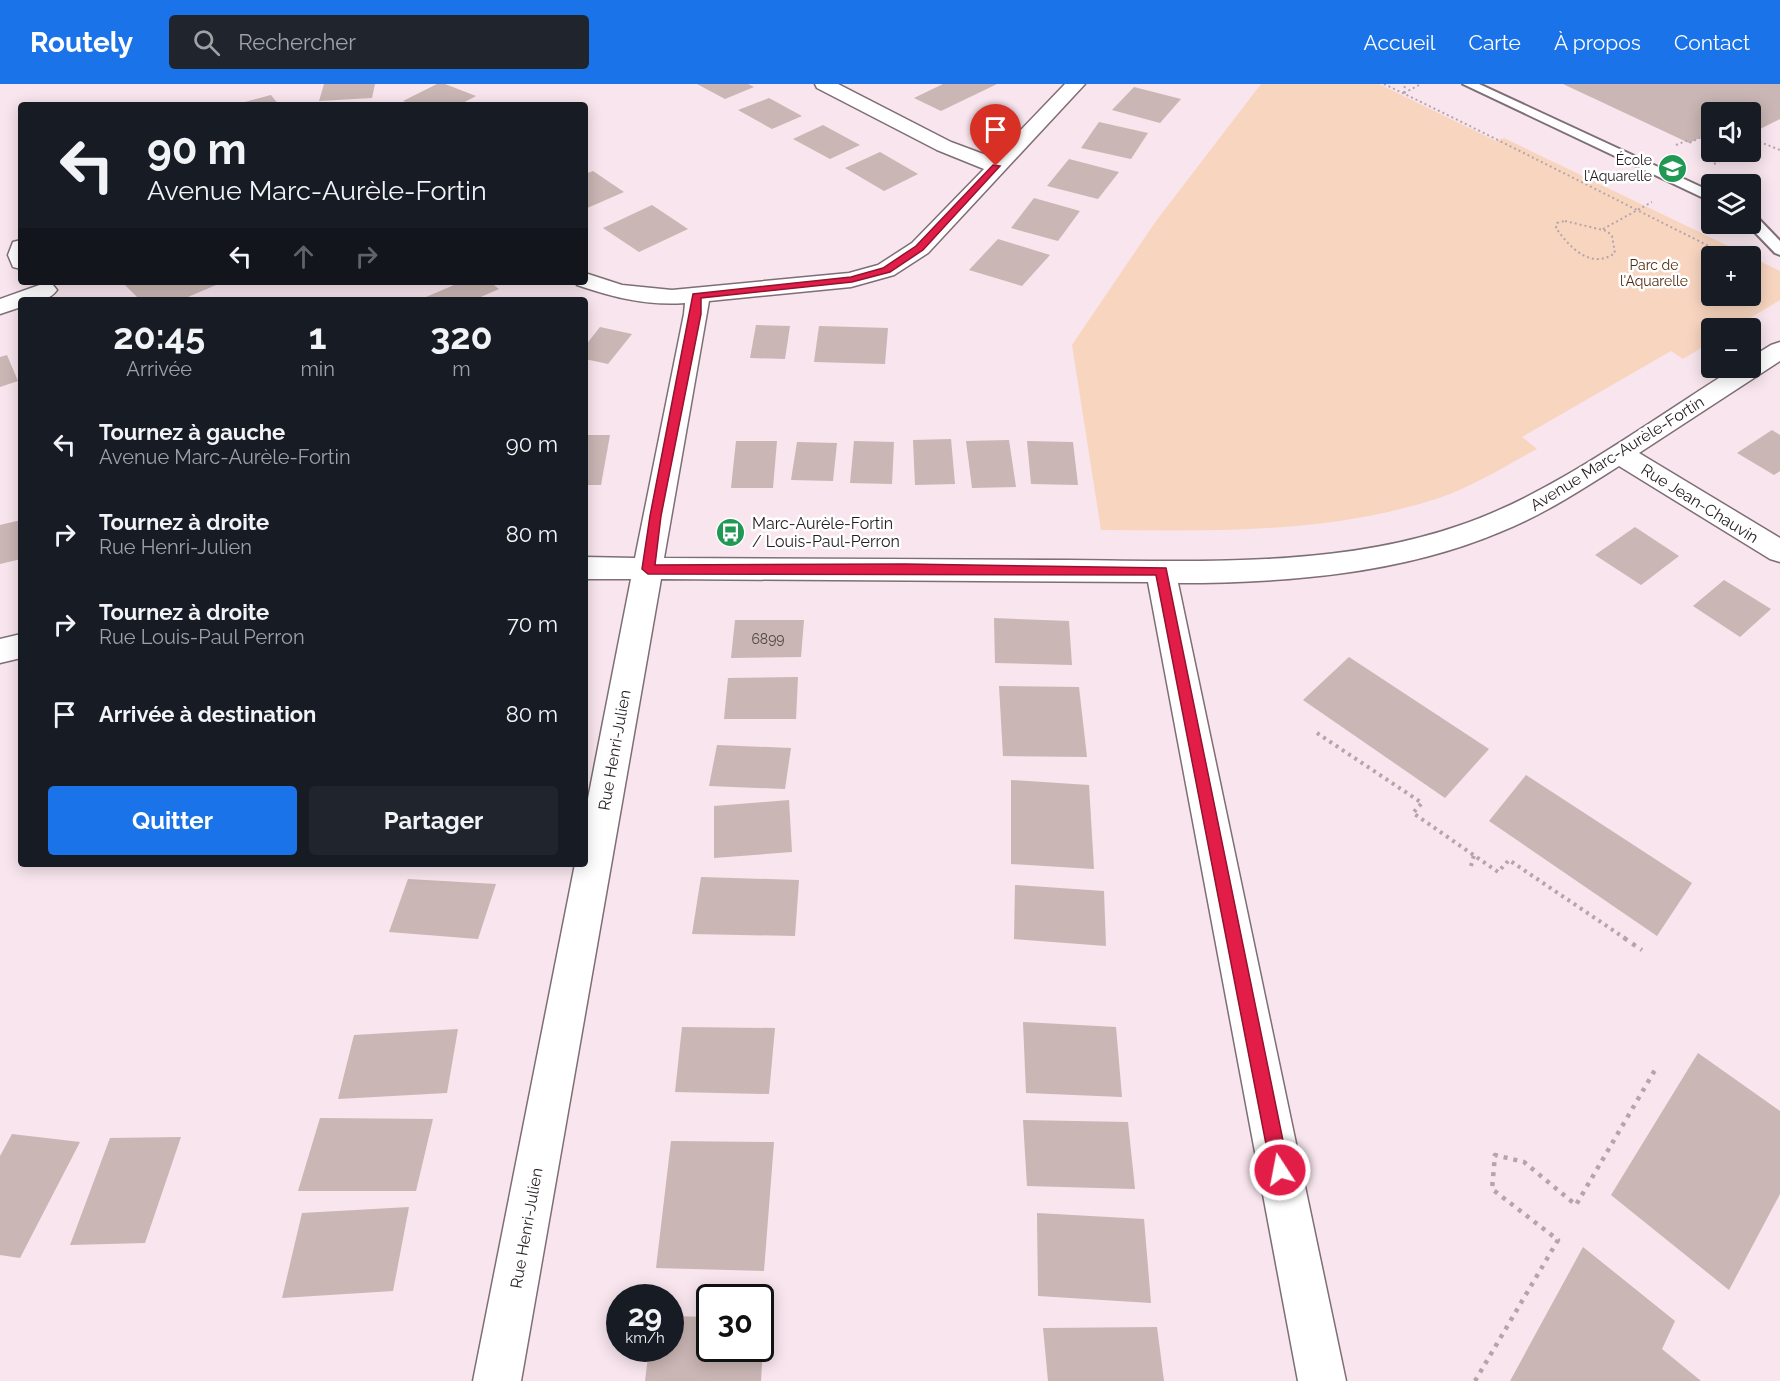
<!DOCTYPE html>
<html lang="fr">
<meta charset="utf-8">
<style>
:root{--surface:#171b24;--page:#20242c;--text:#f1f3f6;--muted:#9ea1a6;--accent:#1a73e8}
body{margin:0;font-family:Raleway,sans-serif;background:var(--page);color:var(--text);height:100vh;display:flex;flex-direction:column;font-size:22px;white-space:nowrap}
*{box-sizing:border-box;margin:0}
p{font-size:20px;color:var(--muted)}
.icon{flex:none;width:33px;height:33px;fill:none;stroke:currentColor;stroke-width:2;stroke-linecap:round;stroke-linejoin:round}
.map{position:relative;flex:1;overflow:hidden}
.side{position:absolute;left:18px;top:213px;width:570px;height:570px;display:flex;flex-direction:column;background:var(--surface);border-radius:6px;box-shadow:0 3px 15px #0003}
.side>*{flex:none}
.top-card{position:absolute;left:18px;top:18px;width:570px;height:183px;border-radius:6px;box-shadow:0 3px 15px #0003;background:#171b24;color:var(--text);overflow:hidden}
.controls{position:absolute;left:1701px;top:18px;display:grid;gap:12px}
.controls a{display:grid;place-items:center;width:60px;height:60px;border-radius:6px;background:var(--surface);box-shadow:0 3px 15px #0003;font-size:30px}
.speed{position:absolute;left:606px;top:1200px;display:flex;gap:12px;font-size:30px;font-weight:700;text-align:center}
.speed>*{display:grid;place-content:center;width:78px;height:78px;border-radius:50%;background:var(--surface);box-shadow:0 3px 15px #0003;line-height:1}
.speed small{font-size:15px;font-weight:400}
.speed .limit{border:3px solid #111;border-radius:9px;background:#fff;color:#111}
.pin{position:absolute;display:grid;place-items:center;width:51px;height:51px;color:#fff;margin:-62px -26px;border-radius:50% 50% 50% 0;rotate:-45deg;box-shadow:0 0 6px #0007}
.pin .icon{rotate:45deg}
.me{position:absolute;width:66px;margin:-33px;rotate:349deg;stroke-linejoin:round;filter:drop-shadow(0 0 4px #0008)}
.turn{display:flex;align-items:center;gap:21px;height:126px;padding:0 30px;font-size:27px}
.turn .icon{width:78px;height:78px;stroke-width:2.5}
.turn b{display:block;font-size:42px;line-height:51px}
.lanes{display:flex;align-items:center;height:57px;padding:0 30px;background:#0003;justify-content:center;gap:30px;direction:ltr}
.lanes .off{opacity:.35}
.eta{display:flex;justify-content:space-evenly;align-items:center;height:102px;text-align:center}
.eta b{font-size:36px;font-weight:700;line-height:42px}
.primary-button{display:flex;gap:12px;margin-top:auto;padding:12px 30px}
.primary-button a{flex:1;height:69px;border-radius:6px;background:var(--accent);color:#fff;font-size:24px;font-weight:700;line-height:69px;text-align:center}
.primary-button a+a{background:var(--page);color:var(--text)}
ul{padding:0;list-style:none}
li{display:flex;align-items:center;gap:18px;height:90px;padding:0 30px}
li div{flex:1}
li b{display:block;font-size:22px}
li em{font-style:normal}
header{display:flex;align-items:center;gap:36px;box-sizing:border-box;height:84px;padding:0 30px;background:var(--accent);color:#fff}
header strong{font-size:28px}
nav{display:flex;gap:33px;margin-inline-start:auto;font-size:21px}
.search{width:420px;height:54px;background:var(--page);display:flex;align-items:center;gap:15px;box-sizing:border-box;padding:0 21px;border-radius:6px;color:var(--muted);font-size:22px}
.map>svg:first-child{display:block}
.green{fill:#f8d5bf}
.building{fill:#cab6b4}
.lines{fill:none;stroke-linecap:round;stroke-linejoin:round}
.lane-casing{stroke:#7e6e75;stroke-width:4}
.street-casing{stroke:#7e6e75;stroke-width:3}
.path-far2{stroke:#b4a5ab;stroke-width:2;stroke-dasharray:2 3;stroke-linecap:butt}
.path-far1{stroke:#b4a5ab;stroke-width:4;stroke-dasharray:3 4.5;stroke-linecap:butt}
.path{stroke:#b4a5ab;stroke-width:4.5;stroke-dasharray:4 6;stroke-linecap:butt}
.lane{fill:#fff;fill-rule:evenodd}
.street{fill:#fff;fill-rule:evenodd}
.route{fill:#e11d48;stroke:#92132f;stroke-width:1.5}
.labels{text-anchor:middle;stroke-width:5;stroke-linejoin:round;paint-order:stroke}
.far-poi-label{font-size:14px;fill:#241d20;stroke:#fff;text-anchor:end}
.far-park-label{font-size:14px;fill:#552e10;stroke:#fff}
.number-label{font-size:14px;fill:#4e4345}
.street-label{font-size:16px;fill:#241d20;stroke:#fff}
.poi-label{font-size:16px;fill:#241d20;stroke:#fff;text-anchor:start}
</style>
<header>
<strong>Routely</strong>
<div class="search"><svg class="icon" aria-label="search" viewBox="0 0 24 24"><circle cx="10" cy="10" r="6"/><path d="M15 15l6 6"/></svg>Rechercher</div>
<nav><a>Accueil</a><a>Carte</a><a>À propos</a><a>Contact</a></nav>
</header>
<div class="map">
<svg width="1780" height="1297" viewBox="0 0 1780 1297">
<rect width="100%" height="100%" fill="#f8e5ed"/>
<!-- green -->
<path class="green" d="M1261,0h118l117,57 8,-3 245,118h-37v40h38l1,-39 29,14v29l-46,28h-22l-1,14 -28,17 -12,-8 -149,86 15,12c-32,17 -63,37 -98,49 -110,36 -224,33 -338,32l-29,-185 84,-124z"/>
<!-- building -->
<g class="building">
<path d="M324,0h51l-3,14 -53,3z"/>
<path d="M437,0h8l31,12 -17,9h-46l-10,-4z"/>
<path d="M697,0h51l6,3 -29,12z"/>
<path d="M943,0h54l-56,27 -27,-13z"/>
<path d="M1563,0h217v35l-30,15v-22h-38v20l-23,11z"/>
<path d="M1134,3l47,12 -21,24 -48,-13z"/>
<path d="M271,11l8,10h-42v-1z"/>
<path d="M769,14l33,18 -30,13 -34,-19z"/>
<path d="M1099,38l49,11 -17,26 -50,-11z"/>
<path d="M823,41l37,20 -30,14 -37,-20z"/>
<path d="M880,68l38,22 -34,17 -39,-23z"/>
<path d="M1069,75l50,13 -21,27 -51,-13z"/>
<path d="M593,87l31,21 -39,17v-35z"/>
<path d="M1034,114l46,13 -22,30 -47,-13z"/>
<path d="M652,121l36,24 -49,23 -36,-24z"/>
<path d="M998,155l52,16 -28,31 -53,-16z"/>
<path d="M122,198h101l-42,18h-41z"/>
<path d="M461,198h29l9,7 -25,11h-55z"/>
<path d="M756,241l34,1 -5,33 -35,-1z"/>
<path d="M819,242l69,2 -3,36 -71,-2z"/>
<path d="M600,243l32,7 -24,30 -23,-5v-13z"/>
<path d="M7,271l11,26 -18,6v-30z"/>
<path d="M1772,346l8,5v36l-6,4 -37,-22z"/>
<path d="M585,351h25l-9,50h-16z"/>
<path d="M951,355l4,45 -40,1 -2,-45z"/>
<path d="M1009,356l7,47 -44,1 -6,-47z"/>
<path d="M736,357h41l-4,47h-42z"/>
<path d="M854,357l40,1 -2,42 -42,-1z"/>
<path d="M1027,357l46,1 5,43 -47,-1z"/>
<path d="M797,358l40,1 -4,38 -42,-1z"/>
<path d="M21,436v39l-21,5v-39z"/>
<path d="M1635,443l44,29 -38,29 -46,-30z"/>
<path d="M1724,496l47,29 -31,28 -47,-31z"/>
<path d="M994,534l75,3 3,44 -77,-2z"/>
<path d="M735,536h69l-3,37 -70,1z"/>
<path d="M1349,573l140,92 -44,49 -142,-98z"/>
<path d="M798,593l-2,42h-72l4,-41z"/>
<path d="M999,602l80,1 8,70 -84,-1z"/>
<path d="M717,661l74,3 -6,41 -76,-3z"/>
<path d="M1526,691l166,108 -35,53 -168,-115z"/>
<path d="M1011,696l78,5 5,84 -83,-5z"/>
<path d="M789,716l3,52 -78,6v-52z"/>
<path d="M701,793l98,3 -4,56 -103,-2z"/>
<path d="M408,795l88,5 -18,55 -89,-7z"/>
<path d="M1015,801l89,6 2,55 -92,-7z"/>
<path d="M1023,938l93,5 6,70 -96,-4z"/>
<path d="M682,943l93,1 -6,66 -94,-2z"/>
<path d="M458,945l-11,64 -109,6 16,-64z"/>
<path d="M1698,969l82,58v83l-51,96 -118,-95z"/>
<path d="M320,1034l113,1 -17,72h-118z"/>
<path d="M1023,1036l105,2 7,67 -108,-3z"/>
<path d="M12,1050l68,8 -60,116 -20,-3v-99z"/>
<path d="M181,1053l-36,106 -75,2 40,-107z"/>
<path d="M671,1057l103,1 -10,129 -108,-3z"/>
<path d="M409,1123l-16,84 -111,7 20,-85z"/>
<path d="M1037,1129l107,6 7,84 -113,-7z"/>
<path d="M1583,1163l92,74 -13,28 39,32h-191z"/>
<path d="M670,1232l40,1v31h50v-31h5l-4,64h-116l4,-33h21z"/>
<path d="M1157,1243l7,54h-116l-5,-53z"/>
</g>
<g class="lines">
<defs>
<g id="lane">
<path d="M1463,0h16l233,108v10z"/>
<path d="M1750,130l5,1 25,26v14l-5,-2 -28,-29h3z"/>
</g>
<g id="street">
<path d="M815,0h23l113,58 43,16 71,-74h20l-157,169 -34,22 -43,12 -142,14 -45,257c135,1 270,1 404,2 128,1 268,8 390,-34 96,-32 191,-105 277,-158h15v-10l21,-13 9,-3v19l-141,92 141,85v24l-10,-3 -151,-93c-38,24 -76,49 -119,66 -99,42 -215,51 -322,51l168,798h-48l-150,-799 -487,-3 -140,802h-48l102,-517h10v-50l46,-235h-46v-22l50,1 49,-244 1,-11c-38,3 -73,-6 -108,-18l-2,-3h10v-9l37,12 50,5 177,-17 29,-8 34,-22 72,-74 -47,-19 -120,-62z"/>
<path d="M21,156v29l-8,-2 -5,-12 5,-13z"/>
<path d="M45,199l8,2 4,5c-8,12 -23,10 -36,10v7l-21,7v-15z"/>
<path d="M21,550v24l-21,5v-24z"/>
</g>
</defs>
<!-- lane casing -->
<use href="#lane" class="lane-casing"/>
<!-- street casing -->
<use href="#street" class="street-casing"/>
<!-- path-far2 -->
<g class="path-far2">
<path d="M1384,0c116,56 230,115 345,172"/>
<path d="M1404,9l17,-9"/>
<path d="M1404,9l1,-9"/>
<path d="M1750,54l30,12"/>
<path d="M1676,61l10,-4 3,2 23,-11"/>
<path d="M1714,80l23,-12"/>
<path d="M1565,137l42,10 5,5 3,17c-24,17 -45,-5 -59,-25l1,-5z"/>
<path d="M1603,145l49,-27"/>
</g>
<!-- path-far1 -->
<g class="path-far1">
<path d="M1317,649l105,70 -9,10 85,59 11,-12 117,79"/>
<path d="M1471,782l3,-11"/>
</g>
<!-- path -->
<g class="path">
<path d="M1624,854l18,12"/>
<path d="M1475,1297l83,-141 -66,-51 3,-34 29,7 52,43 79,-135"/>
</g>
<!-- lane -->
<use href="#lane" class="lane"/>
<!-- street -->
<use href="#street" class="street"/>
</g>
<!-- route -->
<path class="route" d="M993,81l7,1 -77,84 -33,22 -38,10 -151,16v16l-40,202 -6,49 250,-1 261,4 123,602 -3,6 -6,3 -6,-3 -3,-6 -115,-595 -508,-1 -6,-5 8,-53 43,-222 158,-17 32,-9 33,-22z"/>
<!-- icons -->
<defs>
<symbol id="school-disc" viewBox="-11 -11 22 22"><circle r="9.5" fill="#219853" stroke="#fff"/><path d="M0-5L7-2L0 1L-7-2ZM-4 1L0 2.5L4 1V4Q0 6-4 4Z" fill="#fff"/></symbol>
<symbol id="bus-disc" viewBox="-11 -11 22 22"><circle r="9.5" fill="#219853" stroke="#fff"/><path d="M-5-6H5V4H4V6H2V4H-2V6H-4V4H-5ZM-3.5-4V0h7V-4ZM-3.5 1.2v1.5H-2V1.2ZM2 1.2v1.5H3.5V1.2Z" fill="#fff"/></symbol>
</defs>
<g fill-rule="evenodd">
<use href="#school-disc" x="1656" y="68" width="33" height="33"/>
<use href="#bus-disc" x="714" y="432" width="33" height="33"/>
</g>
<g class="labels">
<!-- far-poi labels -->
<g class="far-poi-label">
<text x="1652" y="81">École<tspan x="1652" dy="16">l'Aquarelle</tspan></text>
</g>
<!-- far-park labels -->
<g class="far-park-label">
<text x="1654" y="186">Parc de<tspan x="1654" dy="16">l'Aquarelle</tspan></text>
</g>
<!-- number labels -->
<g class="number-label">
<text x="768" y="560">6899</text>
</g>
<!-- street labels -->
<g class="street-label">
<text transform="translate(1617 369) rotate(-32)" y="6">Avenue Marc-Aurèle-Fortin</text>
<text transform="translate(1700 419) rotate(32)" y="6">Rue Jean-Chauvin</text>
<text transform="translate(614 666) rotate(-80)" y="6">Rue Henri-Julien</text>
<text transform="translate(526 1144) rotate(-80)" y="6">Rue Henri-Julien</text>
</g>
<!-- poi labels -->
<g class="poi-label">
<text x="752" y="445">Marc-Aurèle-Fortin<tspan x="752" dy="18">/ Louis-Paul-Perron</tspan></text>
</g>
</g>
</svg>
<div class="controls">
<a><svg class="icon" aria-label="sound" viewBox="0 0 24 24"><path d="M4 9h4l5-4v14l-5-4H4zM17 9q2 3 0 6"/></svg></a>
<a><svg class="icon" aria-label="layers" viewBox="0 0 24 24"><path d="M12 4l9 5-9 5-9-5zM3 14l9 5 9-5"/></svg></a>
<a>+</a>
<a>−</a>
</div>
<div class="speed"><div>29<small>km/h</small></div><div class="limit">30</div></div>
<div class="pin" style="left:996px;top:82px;background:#d93025"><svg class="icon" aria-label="arrive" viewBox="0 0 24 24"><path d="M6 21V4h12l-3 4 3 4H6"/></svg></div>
<svg class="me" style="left:1280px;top:1086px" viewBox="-20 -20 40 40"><circle r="17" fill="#e11d48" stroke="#fff" stroke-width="3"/><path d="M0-11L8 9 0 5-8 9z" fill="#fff"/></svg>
<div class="top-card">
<div class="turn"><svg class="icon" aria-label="left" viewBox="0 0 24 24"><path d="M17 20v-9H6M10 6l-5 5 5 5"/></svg><div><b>90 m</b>Avenue Marc-Aurèle-Fortin</div></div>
<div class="lanes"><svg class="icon" aria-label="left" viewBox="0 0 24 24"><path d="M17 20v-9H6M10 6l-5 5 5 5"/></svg><svg class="icon off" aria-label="ahead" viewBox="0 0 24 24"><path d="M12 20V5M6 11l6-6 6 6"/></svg><svg class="icon off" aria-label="right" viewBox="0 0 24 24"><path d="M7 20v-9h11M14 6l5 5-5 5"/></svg></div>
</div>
<section class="side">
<div class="eta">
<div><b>20:45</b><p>Arrivée</p></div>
<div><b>1</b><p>min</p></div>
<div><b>320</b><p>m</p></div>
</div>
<ul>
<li><svg class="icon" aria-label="left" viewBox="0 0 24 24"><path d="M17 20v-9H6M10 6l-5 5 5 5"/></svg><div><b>Tournez à gauche</b><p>Avenue Marc-Aurèle-Fortin</p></div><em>90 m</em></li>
<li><svg class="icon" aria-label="right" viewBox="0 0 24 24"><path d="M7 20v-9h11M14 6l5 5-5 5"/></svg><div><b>Tournez à droite</b><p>Rue Henri-Julien</p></div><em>80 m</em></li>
<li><svg class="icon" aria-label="right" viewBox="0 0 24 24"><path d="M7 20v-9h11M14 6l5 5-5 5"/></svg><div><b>Tournez à droite</b><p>Rue Louis-Paul Perron</p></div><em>70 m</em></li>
<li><svg class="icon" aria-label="arrive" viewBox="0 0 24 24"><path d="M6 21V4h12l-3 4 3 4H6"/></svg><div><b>Arrivée à destination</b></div><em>80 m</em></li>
</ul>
<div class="primary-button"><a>Quitter</a><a>Partager</a></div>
</section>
</div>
